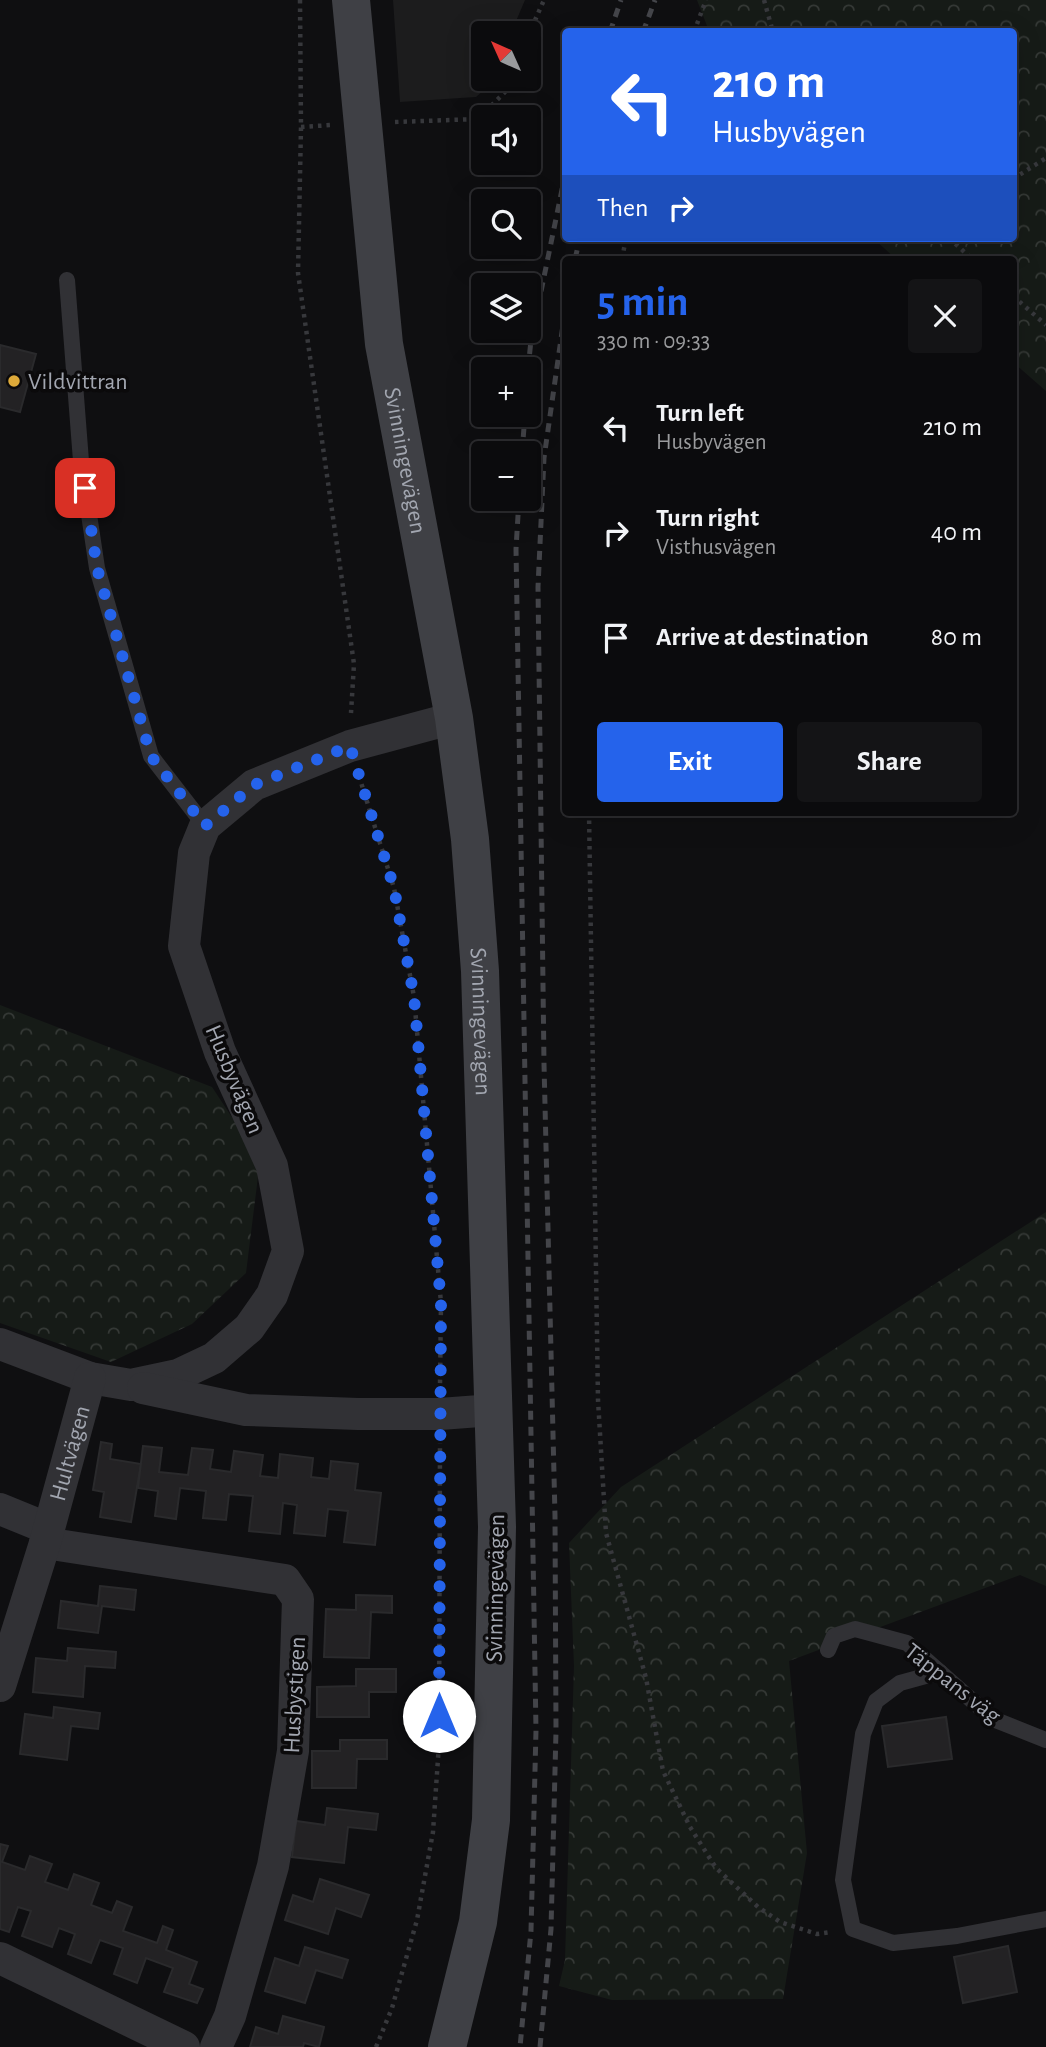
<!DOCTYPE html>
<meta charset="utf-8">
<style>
:root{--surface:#0b0b0d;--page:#141416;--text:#f1f3f6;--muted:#9a9b9d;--line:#2b2b2e;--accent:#2563eb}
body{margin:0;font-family:"Alegreya Sans",sans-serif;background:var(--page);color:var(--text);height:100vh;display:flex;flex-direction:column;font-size:26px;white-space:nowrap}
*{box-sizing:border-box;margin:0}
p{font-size:23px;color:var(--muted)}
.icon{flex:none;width:38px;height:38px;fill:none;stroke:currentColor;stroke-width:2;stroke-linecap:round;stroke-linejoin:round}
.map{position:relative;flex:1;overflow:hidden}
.drawer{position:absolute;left:562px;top:256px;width:455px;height:560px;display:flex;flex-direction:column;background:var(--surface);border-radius:7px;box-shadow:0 7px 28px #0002,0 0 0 2px var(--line)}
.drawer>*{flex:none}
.banner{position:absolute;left:562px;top:28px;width:455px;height:214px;border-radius:7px;box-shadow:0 7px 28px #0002,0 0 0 2px var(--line);background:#2563eb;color:#fff;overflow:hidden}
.needle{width:46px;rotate:315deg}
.controls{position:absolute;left:471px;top:21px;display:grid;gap:14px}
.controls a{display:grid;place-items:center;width:70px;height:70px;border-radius:7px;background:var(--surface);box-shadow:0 7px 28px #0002,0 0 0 2px var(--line);font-size:35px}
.pin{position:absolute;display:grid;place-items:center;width:60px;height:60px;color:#fff;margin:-30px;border-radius:14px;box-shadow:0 4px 10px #0006}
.me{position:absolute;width:77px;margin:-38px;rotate:0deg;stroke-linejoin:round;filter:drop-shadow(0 0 5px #0008)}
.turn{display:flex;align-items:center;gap:24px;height:147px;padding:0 35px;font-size:32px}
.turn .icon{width:91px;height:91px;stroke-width:2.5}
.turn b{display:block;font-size:49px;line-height:60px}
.then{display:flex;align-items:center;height:66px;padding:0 35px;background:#0003;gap:14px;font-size:26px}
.round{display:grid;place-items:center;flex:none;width:74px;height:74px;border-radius:7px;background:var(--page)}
.headline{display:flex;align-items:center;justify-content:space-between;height:119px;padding:0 35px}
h1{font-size:42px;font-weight:700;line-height:52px;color:var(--accent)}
.primary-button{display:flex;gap:14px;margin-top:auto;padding:14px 35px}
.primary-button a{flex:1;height:80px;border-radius:7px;background:var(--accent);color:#fff;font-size:28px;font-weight:700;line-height:80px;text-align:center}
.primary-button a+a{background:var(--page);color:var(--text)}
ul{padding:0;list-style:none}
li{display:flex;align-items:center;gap:21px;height:105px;padding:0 35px}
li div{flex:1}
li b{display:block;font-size:26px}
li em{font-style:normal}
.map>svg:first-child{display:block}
.built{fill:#1c1c1d}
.forest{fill:url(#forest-crowns)}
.building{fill:#232224;stroke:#2a2a2c;stroke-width:2}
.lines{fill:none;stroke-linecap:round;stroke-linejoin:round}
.path{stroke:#37383c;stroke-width:4.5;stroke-dasharray:3.5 5;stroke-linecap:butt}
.lane{stroke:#313135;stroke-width:16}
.street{stroke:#313135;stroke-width:32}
.secondary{stroke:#3f4045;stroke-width:38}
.rail{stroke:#44454a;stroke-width:5;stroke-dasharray:9 7;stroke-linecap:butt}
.route{stroke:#2563eb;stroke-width:12;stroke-dasharray:0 21.6}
.poi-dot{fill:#deaa3a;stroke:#0b0a0b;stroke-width:2.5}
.labels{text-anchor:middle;stroke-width:7;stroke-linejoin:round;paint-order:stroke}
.poi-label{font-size:24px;fill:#a2a6b0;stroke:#0b0a0b;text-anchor:start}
.street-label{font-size:24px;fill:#a2a6b0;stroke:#0b0a0b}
</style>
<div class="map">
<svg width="1046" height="2047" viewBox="0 0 1046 2047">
<defs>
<pattern id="forest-crowns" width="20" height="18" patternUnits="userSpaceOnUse" patternTransform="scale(1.75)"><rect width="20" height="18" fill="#161b17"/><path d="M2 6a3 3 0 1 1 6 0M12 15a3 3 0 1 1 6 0" fill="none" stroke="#353936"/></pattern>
</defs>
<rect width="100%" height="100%" fill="#0f0f11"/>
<!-- built -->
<path class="built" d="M393,0h132l-14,33h-28v46h10l-2,5 -15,13 -76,5z"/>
<!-- forest -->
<g class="forest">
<path d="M697,0h349v391l-33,-29v-103h-117l-23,-21h140v-206l-304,-1z"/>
<path d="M0,1005l212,82 48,73 -14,113 -54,51 -81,38 -111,-39z"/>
<path d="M1046,1212v374l-26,-11 -231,86 18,192 -24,146 -171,1 -53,-14 6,-26 9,-294 -5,-123 52,-56z"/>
</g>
<!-- building -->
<g class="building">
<path d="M0,345l36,9 -16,58 -20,-5z"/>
<path d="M101,1442l11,2 -2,15 31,5 -10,58 -31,-5 4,-25 -11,-2z"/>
<path d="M143,1446l19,2 -3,24 29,3 4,-27 21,2 -3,19 21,3 3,-21 29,4 -3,21 18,2 2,-24 33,4 -2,19 18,2 2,-18 27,3 -3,26 26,3 -6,52 -31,-3 4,-31 -20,-2 -3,27 -31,-3 3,-28 -14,-2 -3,31 -31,-3 4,-35 -24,-2 -3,26 -23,-2 3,-27 -26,-3 -4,31 -21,-3 3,-25 -20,-3z"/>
<path d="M100,1586l36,4 -2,20 -32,-4 -4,27 -40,-5 3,-27 37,5z"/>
<path d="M356,1595l36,1v17l-21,-1 -2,46 -45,-1 2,-48 30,1z"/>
<path d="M68,1648l48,4 -1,16 -30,-2 -2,31 -50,-5 3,-34 31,3z"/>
<path d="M356,1669h40v23h-27v25h-52v-30l39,-1z"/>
<path d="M54,1707l46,6 -2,16 -27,-3 -4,34 -47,-6 5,-40 28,4z"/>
<path d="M946,1717l6,42 -64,8 -6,-41z"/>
<path d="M340,1740h47v19h-30l-1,29h-44v-37h28z"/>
<path d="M327,1808l51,6 -2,16 -28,-3 -4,36 -52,-6 4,-36 29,4z"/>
<path d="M0,1844l8,2 -6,16 23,8 5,-14 22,8 -7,18 23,8 6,-16 25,9 -8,22 21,8 5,-12 15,6 -9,24 34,12 6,-17 10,4 -7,20 31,12 -8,22 14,5 -6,14 -33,-11 9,-24 -27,-10 -9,25 -23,-9 9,-26 -23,-8 -9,23 -23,-9 7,-20 -16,-6 -7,19 -30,-11 9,-25 -13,-4 -9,25 -9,-3z"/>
<path d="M320,1879l49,16 -8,22 -25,-9 -8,26 -43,-14 8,-25 20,7z"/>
<path d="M1008,1946l9,46 -54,11 -9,-46z"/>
<path d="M305,1947l43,13 -6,18 -26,-8 -11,33 -40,-12 10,-33 24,8z"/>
<path d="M283,2016l41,11 -5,20 -15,-4 -1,4h-53l6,-20 22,7z"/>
</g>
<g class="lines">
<!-- path -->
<g class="path">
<path d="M300,0l1,127 -3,146 56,391 -3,49"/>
<path d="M764,0l9,32"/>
<path d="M694,32l12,-32"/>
<path d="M528,36l16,-36"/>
<path d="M395,122l83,-3 27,-27 6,-13"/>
<path d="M301,127l30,-2"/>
<path d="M1013,179l33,-21"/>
<path d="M949,238l23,21"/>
<path d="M622,259l4,-21"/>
<path d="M1013,296l33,29"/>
<path d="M359,776l35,112 20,109 27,306 -1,82"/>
<path d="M589,812l9,588 8,133 40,145 17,93 27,56 26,41 42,39 22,15 37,12 14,-2"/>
<path d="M376,2047l16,-39 25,-88 16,-88 6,-88 1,-301"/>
</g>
<!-- lane -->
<g class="lane">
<path d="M67,280l14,181 16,107 54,188 54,70"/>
<path d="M828,1650l6,-14 21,-7 52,14 86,76 53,21"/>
<path d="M940,1672l-40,11 -24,18 -13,33 -20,146 10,49 40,14 64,-7 89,-17"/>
</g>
<!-- street -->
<g class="street">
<path d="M0,1344l90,34 41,7 47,-10 36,-17 35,-30 23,-33 16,-44 -16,-85 -52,-114 -36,-106 10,-93 11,-27 49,-41 96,-39 104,-28"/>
<path d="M143,1388l103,22 112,4h82l53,-4"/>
<path d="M0,1509l49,20"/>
<path d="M45,1543l240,37 13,19 -5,152 -20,115 -43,150 -14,31"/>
<path id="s1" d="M0,1686l45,-143 45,-165"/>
<path d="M0,1958l184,89"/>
</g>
<!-- secondary -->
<path class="secondary" id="s2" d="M351,0l33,344 70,374 16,121 10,132 17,556 -6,293 -13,102 -31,125"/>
<!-- rail -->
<g class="rail">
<path d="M610,32l11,-32"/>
<path d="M643,32l12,-32"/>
<path d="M575,259l5,-21"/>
<path d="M528,370l3,-30 34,-165"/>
<path d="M522,453l3,-38"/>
<path d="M519,499l-3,50 20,1181 -5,201 -11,116"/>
<path d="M540,2047l11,-118 5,-198 -1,-215 -11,-452 -6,-477 6,-129 21,-147"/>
</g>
</g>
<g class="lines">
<!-- route -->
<path class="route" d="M85,488l12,80 54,188 54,70 49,-41 96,-39 44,142 20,109 27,306 -2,413"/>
</g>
<!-- markers -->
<circle class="poi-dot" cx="14" cy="381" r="7"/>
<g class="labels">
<!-- poi labels -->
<g class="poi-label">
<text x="28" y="389">Vildvittran</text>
</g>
<!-- street labels -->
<g class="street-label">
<text dy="8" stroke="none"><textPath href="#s2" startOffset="464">Svinningevägen</textPath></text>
<text dy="8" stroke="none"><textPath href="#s2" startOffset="1031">Svinningevägen</textPath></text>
<text transform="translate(235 1079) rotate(67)" y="8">Husbyvägen</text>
<text dy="8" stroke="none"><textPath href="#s1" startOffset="243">Hultvägen</textPath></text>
<text transform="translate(495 1588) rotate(-89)" y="8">Svinningevägen</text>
<text transform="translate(953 1683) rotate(38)" y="8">Täppans väg</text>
<text transform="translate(294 1695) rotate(-87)" y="8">Husbystigen</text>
</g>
</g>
</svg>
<div class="controls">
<a><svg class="needle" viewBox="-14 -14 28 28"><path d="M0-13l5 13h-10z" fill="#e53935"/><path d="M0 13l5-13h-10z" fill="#9a9b9d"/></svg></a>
<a><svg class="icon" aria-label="sound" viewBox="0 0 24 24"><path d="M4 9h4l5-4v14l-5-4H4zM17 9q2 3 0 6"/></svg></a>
<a><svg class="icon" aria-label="search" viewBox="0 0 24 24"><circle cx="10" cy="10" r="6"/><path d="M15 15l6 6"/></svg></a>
<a><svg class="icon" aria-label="layers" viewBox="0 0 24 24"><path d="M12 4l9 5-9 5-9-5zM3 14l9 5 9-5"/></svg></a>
<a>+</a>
<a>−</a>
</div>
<div class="pin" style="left:85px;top:488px;background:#d93025"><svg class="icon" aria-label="arrive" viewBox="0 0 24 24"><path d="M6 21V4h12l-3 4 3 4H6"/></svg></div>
<svg class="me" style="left:439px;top:1716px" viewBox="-20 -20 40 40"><circle r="19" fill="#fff"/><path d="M0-13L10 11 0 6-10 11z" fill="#2563eb"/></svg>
<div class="banner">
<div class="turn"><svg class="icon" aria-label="left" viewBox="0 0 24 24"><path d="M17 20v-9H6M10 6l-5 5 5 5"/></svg><div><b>210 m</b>Husbyvägen</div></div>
<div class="then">Then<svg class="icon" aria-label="right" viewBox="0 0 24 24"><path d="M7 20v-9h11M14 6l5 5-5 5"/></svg></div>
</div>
<section class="drawer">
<div class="headline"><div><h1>5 min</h1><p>330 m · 09:33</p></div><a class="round"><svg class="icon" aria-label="close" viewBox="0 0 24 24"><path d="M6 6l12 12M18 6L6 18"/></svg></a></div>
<ul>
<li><svg class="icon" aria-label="left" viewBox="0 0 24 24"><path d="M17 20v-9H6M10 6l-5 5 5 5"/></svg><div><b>Turn left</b><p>Husbyvägen</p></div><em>210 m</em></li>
<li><svg class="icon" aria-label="right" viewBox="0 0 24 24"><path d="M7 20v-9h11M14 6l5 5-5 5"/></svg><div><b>Turn right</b><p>Visthusvägen</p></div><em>40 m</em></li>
<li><svg class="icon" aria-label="arrive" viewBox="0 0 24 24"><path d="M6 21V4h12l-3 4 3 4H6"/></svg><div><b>Arrive at destination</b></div><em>80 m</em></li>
</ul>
<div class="primary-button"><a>Exit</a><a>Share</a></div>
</section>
</div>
